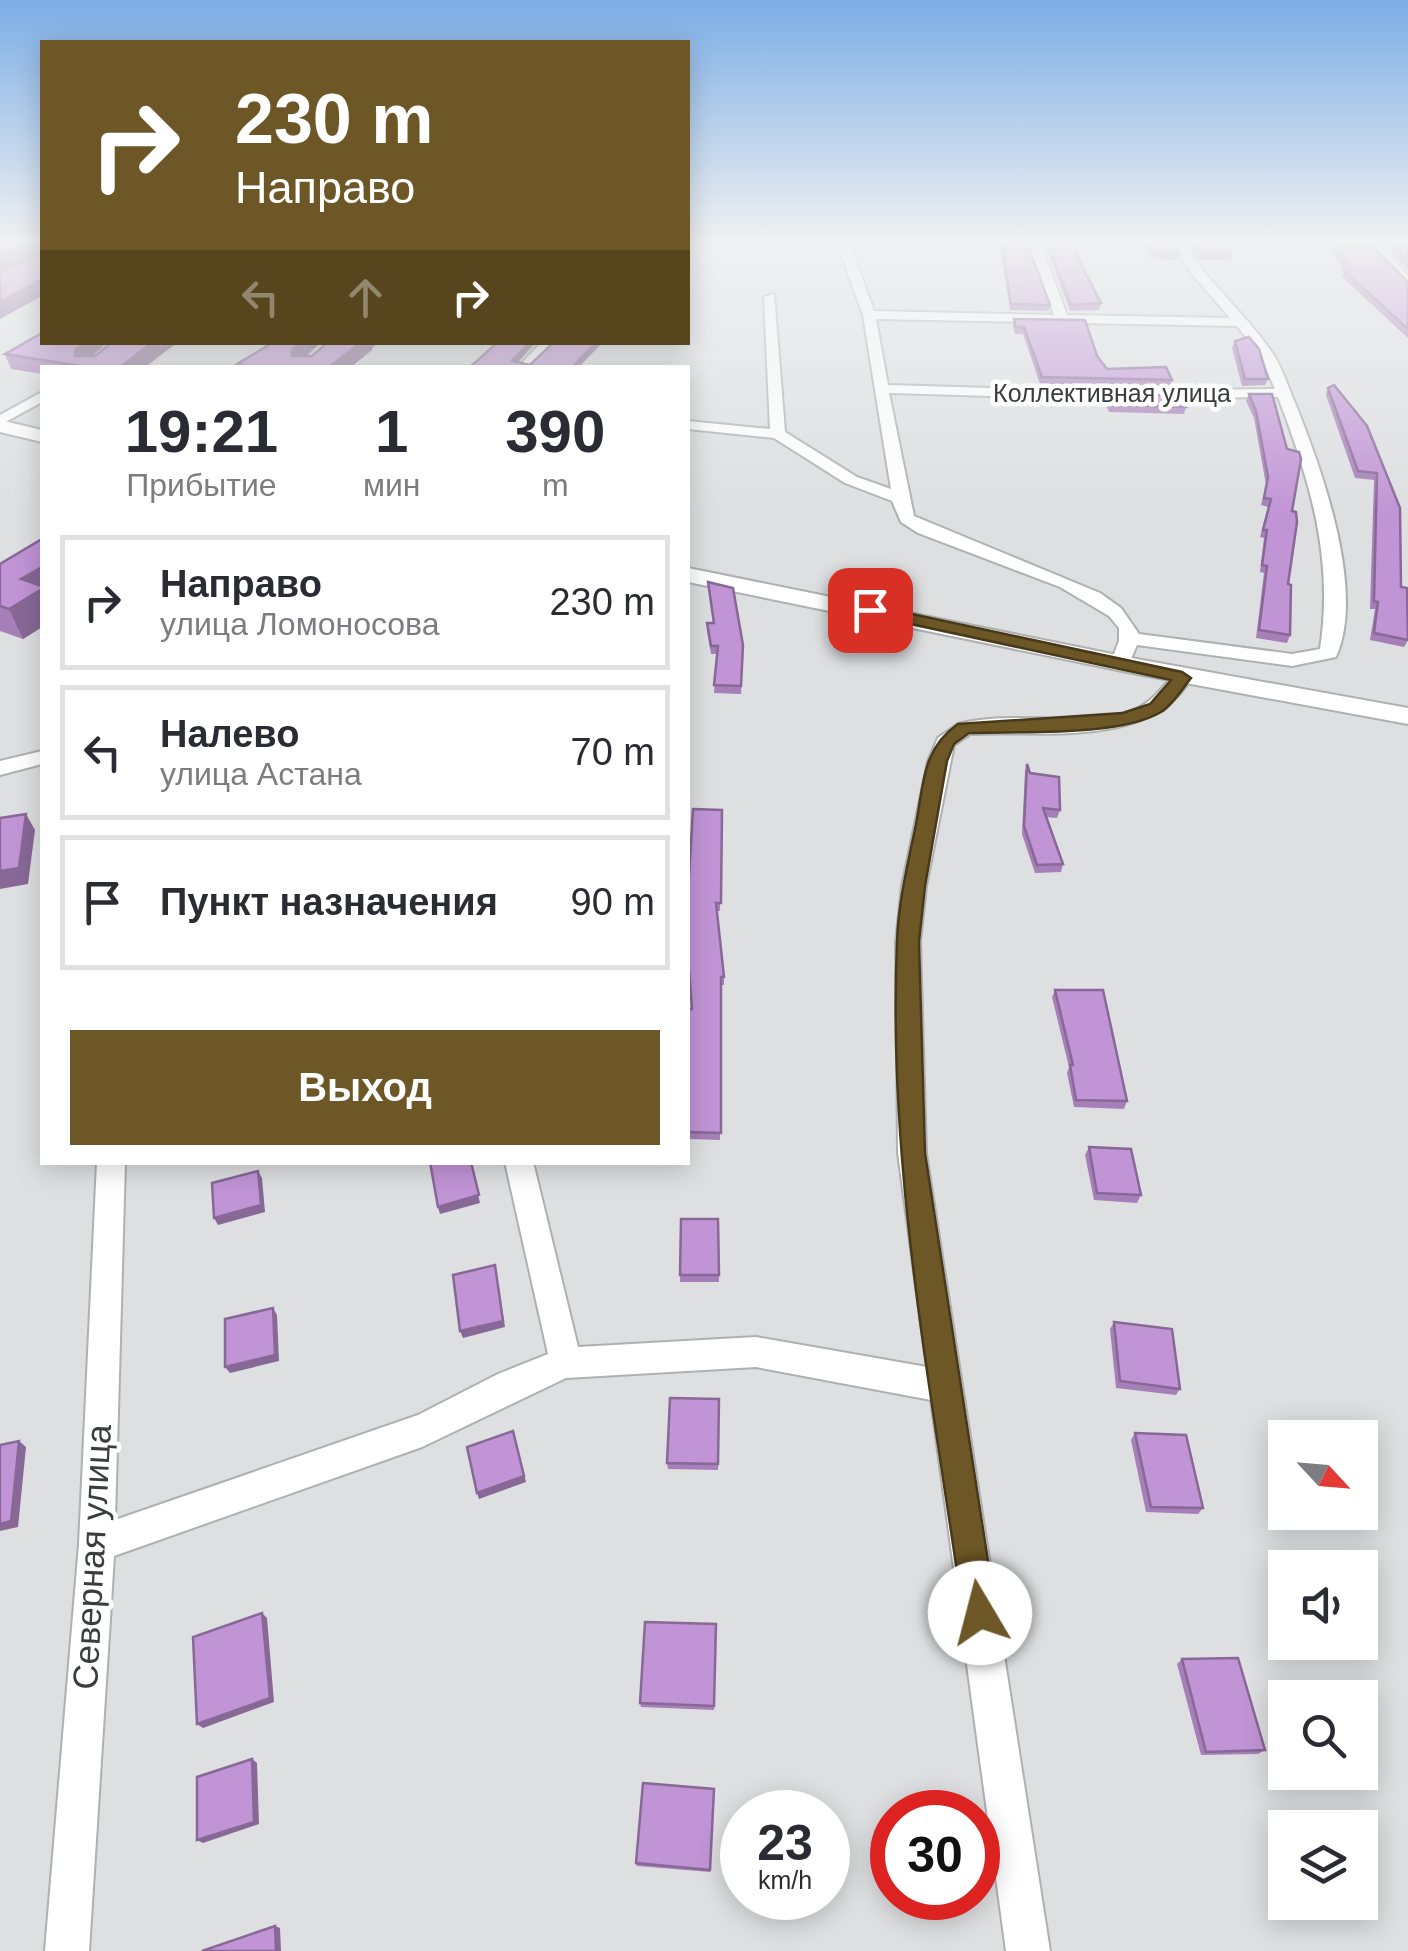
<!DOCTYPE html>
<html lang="ru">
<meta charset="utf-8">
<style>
:root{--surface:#fff;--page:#f7f7f7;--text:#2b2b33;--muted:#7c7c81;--line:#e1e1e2;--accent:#6d5726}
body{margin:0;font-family:Arial,sans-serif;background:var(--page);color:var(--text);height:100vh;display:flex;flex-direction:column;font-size:38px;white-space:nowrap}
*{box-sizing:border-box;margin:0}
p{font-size:32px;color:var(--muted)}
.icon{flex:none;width:55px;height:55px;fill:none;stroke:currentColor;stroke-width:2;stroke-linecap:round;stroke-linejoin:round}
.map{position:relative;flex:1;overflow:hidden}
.sheet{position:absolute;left:40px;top:365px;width:650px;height:800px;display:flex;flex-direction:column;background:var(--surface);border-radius:0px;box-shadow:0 5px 25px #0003}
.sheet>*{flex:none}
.banner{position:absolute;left:40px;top:40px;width:650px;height:305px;border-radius:0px;box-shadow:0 5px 25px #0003;background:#6d5726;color:#fff;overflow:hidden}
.needle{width:65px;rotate:116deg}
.buttons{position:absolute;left:1268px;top:1420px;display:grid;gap:20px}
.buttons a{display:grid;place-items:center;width:110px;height:110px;border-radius:0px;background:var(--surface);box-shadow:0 5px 25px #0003;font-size:50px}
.speed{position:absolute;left:720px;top:1790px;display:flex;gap:20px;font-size:50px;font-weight:700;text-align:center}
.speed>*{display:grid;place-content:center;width:130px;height:130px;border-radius:50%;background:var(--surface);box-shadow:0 5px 25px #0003;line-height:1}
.speed small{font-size:25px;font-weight:400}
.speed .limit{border:15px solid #d22;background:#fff;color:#111}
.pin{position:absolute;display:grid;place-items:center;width:85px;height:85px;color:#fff;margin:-42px;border-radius:20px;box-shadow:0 5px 15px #0006}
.me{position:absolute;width:110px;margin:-55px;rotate:352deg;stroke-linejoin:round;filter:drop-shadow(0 0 8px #0008)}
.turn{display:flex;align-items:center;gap:35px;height:210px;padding:0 30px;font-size:45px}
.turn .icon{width:130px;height:130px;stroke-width:2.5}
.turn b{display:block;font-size:70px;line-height:85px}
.lanes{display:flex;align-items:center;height:95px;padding:0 30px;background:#0003;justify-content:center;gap:50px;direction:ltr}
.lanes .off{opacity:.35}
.eta{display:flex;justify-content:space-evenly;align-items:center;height:170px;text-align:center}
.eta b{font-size:60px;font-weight:700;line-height:70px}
.action{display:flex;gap:20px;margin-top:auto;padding:20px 30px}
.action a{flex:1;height:115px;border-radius:0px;background:var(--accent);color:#fff;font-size:40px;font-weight:700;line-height:115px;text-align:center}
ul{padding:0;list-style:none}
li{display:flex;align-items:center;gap:30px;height:135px;margin:0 20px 15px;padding:0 10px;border:5px solid var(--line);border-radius:0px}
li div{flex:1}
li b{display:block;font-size:38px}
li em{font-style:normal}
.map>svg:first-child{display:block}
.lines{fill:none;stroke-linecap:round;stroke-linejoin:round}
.minor-casing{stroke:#aeb0b1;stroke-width:4}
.tertiary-casing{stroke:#aeb0b1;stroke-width:4}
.minor{fill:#fff;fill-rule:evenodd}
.tertiary{fill:#fff;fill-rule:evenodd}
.wall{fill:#a67fb8}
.shaded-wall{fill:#876896}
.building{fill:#c194d6;stroke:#876896;stroke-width:2.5}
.route{fill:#6d5726;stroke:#473919;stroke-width:2.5}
.labels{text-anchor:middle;stroke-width:9;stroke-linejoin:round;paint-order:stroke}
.far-street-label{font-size:25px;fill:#3b3c3c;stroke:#fff}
.near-street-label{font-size:35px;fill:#3b3c3c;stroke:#fff}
</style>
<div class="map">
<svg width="1408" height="1951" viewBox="0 0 1408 1951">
<rect width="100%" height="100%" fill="#dedfe1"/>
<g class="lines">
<defs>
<g id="minor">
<path d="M836,240h12l26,71 180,4 -27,-75h12l28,75 163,3 -38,-44 -22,-34h12c25,43 64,73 91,114 10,15 15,33 22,49 26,64 71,188 41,254l-44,9 -155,-21 -10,23h-14l-3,-4 9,-23v-13l-10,-12 -49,-29 -142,-54 -17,-11 -9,-21 -47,-18 -71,-45 -86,-9v-8l82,8 -6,-132 10,-3 11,138 72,45 34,12 -28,-174zM876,319l361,7 23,28 15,35 -179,2 -208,-6zM889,393l207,6 182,-2c32,84 56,161 42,252l-28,5 -153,-20 -18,-26 -21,-15 -186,-77z"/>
<path d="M1363,240h12l33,36v11z"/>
<path d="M542,342h14l-25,26h-14z"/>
<path d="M42,392v10l-42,23v-10z"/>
<path d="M1182,671l10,6c-42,73 -150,53 -222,57l-16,11 -28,141 -6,56 6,211 124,798h-44l-75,-551 -175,-33 -190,11 -144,69 -308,109 -25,395h-44l34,-407 18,-382h28l-10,358 303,-105 80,-41 50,-20 -43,-192h28l45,185 178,-10 171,30 -29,-214 -2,-211 6,-56 26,-125 10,-23 20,-14c55,-14 115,3 170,-12 30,-9 37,-35 54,-41z"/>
<path d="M42,751v13l-42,11v-14z"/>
</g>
<g id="tertiary">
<path d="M0,420l42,10v12l-42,-10z"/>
<path d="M688,568l449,91 271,49v16l-271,-50 -449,-92z"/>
</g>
</defs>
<!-- minor casing -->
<use href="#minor" class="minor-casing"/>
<!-- tertiary casing -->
<use href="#tertiary" class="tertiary-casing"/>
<!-- minor -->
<use href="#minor" class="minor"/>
<!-- tertiary -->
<use href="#tertiary" class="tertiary"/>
</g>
<!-- wall -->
<g class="wall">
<path d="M999,240h27l24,65 -1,6 -39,-1z"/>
<path d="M1043,240h30l7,22 21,41 -2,7 -29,1z"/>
<path d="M1135,240h37l8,14 -2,6 -27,-1 -10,-15 -5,-1z"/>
<path d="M1185,240h39l8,14 -2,6h-30z"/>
<path d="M1333,244l75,38v56l-66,-61 3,-6 -14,-21z"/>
<path d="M1393,246h15v24l-17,-18z"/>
<path d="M1014,319l83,37 10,13 65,11 -2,6 -130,-2 -17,-50h-8l-2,-9z"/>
<path d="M1235,341l33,38 -3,6 -23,1 -10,-38z"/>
<path d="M42,342h66l-16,14 52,12h-102v6l-31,-5 -6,-15z"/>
<path d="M1328,388l39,38 34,161 7,53 -4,7 -34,-7 5,-31h-5l4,-129 -19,-2 -29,-83z"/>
<path d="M1249,394h23l20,117 -4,73 2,51 -3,8 -31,-5 8,-65 -4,-1 4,-34 -4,-1 8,-30 -7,-2 5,-20 -12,-67 -8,-17z"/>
<path d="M1106,396l80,11 -2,7 -75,-2 -4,-9z"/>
<path d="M42,539v88l-19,12 -23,-8v-67z"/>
<path d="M708,582l35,63 -2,49 -27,-1 3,-39h-6l-4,-23v-8h6z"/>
<path d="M1027,764l3,9 30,37 -3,8 -11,-1 17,47 -2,8 -26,1 -13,-39 3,-62z"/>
<path d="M722,810l-2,101h-3l7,66v8h-3l-1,155 -32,-1v-130h3z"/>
<path d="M1055,990l72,111 -3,8 -50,-2 -7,-34 2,-6 -17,-70z"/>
<path d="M1089,1147l52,48 -4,8 -43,-3 -9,-45z"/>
<path d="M681,1219h37l1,63h-39z"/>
<path d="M1114,1322l66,67 -4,6 -60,-7 -6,-59z"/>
<path d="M719,1399l-1,71 -50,-1 -1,-6z"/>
<path d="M1135,1433l68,75 -5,6 -52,-2 -15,-72z"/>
<path d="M716,1624l-2,86 -73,-3 -1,-4z"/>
<path d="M1182,1659l83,91 -7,4 -57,1 -24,-91z"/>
<path d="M714,1789l-4,83 -73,-6 -1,-3z"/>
</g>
<!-- shaded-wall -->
<g class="shaded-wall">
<path d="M36,240l4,14 -40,18v-16z"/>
<path d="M42,279v17l-42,23v-17z"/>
<path d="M85,342h23l-27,24 -6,-10v-6z"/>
<path d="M153,342h25l-34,26h-25z"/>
<path d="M301,342h21l-26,23 -4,-9v-6z"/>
<path d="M361,342h18l-7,6v2l-22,18h-22z"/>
<path d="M530,342h6l-23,26 -1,-7z"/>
<path d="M596,342h7l-25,26h-7z"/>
<path d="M42,567v60l-19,12 -14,-30 12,-30z"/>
<path d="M26,814l9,16 -7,54 -28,5v-18z"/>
<path d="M471,1162l9,41 -40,11 -2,-7z"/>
<path d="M258,1171l4,7 3,34 -47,13 -4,-7z"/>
<path d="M496,1272l9,55 -42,11 -3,-7z"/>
<path d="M273,1308l4,7 2,46 -49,12 -5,-6z"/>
<path d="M513,1431l13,51 -47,17 -2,-6z"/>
<path d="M19,1441l7,6 -8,80 -18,4v-7z"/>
<path d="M262,1613l5,5 7,84 -71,26 -6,-4z"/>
<path d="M252,1759l5,4 2,61 -56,19 -6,-3z"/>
<path d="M275,1926l5,2 1,23h-5z"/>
</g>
<!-- building -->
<g class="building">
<path d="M0,240h42v39l-42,23v-30l39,-18 1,-13 -4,-1 -36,16z"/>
<path d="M1001,240h25l24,65 -39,-1z"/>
<path d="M1046,240h27l7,22 21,41 -30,2z"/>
<path d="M1144,240h28l8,14 -28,-1z"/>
<path d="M1191,240h33l8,14h-30z"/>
<path d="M1333,244l38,1 37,37v47l-64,-58h8z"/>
<path d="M1393,246h15v16z"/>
<path d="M1014,319l71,1 12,36 10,13 59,-2 6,13 -130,-3 -18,-50h-8z"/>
<path d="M42,333v9h43l-10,8v6h20l17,-14h41l-34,26h-27l-87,-14z"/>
<path d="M1249,337l10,12 9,30h-23l-10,-38z"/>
<path d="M268,342h33l-9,8v6h20l16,-14h33l-33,26h-92l5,-3 -4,-1 32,-19 -4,-1z"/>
<path d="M498,342h32l-18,19 18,4 24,-23h42l-25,26h-102z"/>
<path d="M1334,385l33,41 33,82 1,79 6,1 1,52 -34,-7 4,-31 -4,-1 3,-128 -19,-2 -30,-83z"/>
<path d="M1249,394h23l15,55 12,3 2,7 -9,52 4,1 1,10 -9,62 3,1 -1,50 -31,-5 8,-64 -5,-1 5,-35h-4l8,-31 -7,-1 4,-21 -12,-66z"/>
<path d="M1180,395l6,12 -75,-2 -5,-9z"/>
<path d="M42,539v28l-21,12 21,7v3l-33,20 -9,-3v-42z"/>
<path d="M708,582l25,6 10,57 -2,41 -27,-1 4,-39h-7l-4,-23h7z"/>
<path d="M1027,764l3,9 29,4 1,33 -17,-2 20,56 -26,1 -13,-39z"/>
<path d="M693,809l29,1 -1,93h-5l8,74h-3v156l-33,-1v-123h4l-4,-53v-63z"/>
<path d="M26,814l-7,54 -19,3v-53z"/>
<path d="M1055,990h48l24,111 -51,-1 -6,-35h3z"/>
<path d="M1089,1147l42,2 10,46 -44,-2z"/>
<path d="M430,1162h41l8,33 -41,12z"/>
<path d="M258,1171l3,34 -47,13 -2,-35z"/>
<path d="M681,1219h37l1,56h-39z"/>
<path d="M495,1265l8,56 -43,10 -7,-56z"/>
<path d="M273,1308l2,47 -50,12v-48z"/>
<path d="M1114,1322l58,7 8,60 -60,-8z"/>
<path d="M670,1398l49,1 -1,65 -51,-1z"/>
<path d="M513,1431l11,45 -47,17 -10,-46z"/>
<path d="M1135,1433l51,2 17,73 -52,-1z"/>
<path d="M19,1441l-8,80 -11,3v-79z"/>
<path d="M262,1613l8,85 -73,26 -4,-87z"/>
<path d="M645,1622l71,2 -2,82 -74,-3z"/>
<path d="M1238,1658l27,92 -59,2 -24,-93z"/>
<path d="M252,1759l2,63 -57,18v-63z"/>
<path d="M643,1783l71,6 -4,81 -74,-7z"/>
<path d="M275,1926l1,25h-74z"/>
</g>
<!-- sky -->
<linearGradient id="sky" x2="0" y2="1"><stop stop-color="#7cade6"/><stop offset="0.47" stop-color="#f0f1f2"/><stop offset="1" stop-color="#f0f1f2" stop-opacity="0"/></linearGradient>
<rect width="1408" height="513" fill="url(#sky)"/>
<!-- route -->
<path class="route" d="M870,605l312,67 9,6c-8,10 -19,28 -30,34 -42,25 -142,19 -192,21l-15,11 -7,17 -22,125 -6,56 6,211 71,460 -5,12 -11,5 -12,-5 -5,-12c-31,-221 -76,-445 -66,-670 1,-40 11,-80 19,-119 8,-41 6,-75 42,-100l165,-11 27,-9 21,-24 -307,-66v-7z"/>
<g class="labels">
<!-- far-street labels -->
<g class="far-street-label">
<text x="1112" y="402">Коллективная улица</text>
</g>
<!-- near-street labels -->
<g class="near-street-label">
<text transform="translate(92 1557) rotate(-87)" y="12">Северная улица</text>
</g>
</g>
</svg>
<div class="buttons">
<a><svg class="needle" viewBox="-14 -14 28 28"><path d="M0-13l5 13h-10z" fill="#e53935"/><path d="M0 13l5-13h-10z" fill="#7c7c81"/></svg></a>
<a><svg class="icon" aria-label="sound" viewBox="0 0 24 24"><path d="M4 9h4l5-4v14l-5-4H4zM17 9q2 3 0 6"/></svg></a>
<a><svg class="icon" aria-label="search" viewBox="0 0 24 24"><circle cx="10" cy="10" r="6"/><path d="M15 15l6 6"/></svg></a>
<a><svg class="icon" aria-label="layers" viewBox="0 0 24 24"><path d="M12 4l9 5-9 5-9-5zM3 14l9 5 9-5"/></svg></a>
</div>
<div class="speed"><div>23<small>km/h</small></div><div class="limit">30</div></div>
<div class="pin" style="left:870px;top:610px;background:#d93025"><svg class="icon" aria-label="arrive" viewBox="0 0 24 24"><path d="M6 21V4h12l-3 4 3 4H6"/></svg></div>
<svg class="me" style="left:980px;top:1613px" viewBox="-20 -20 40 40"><circle r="19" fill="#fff"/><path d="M0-13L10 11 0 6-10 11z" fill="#6d5726"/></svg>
<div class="banner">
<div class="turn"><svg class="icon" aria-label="right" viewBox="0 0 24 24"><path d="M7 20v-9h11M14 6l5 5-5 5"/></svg><div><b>230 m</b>Направо</div></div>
<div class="lanes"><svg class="icon off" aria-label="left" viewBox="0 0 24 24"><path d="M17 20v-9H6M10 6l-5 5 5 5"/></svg><svg class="icon off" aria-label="ahead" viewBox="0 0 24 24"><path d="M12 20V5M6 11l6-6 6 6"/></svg><svg class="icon" aria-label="right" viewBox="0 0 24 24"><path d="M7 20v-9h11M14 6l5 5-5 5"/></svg></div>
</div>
<section class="sheet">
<div class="eta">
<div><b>19:21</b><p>Прибытие</p></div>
<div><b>1</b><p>мин</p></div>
<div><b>390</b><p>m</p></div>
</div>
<ul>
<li><svg class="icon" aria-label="right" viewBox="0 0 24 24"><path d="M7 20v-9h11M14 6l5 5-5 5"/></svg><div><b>Направо</b><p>улица Ломоносова</p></div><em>230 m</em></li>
<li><svg class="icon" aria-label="left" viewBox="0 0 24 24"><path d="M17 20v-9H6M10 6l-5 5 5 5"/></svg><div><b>Налево</b><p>улица Астана</p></div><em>70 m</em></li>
<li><svg class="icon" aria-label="arrive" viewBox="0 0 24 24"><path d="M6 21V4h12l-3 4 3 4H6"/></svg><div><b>Пункт назначения</b></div><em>90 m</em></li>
</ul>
<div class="action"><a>Выход</a></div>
</section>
</div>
